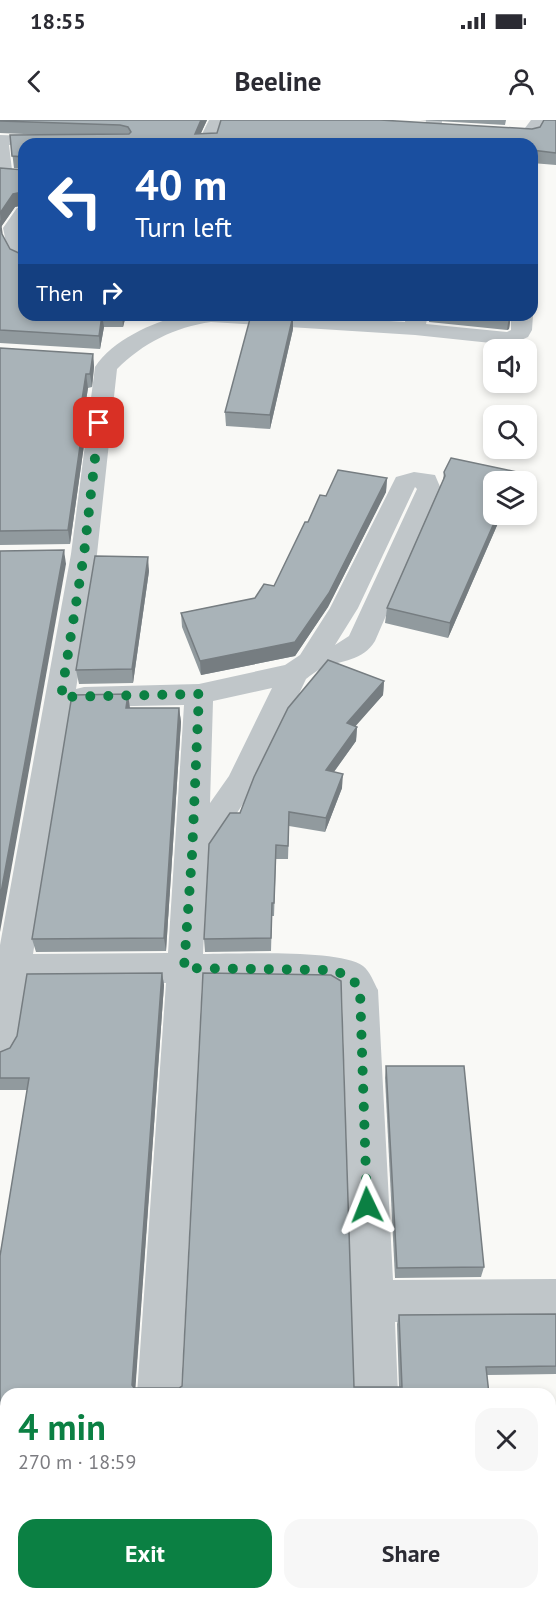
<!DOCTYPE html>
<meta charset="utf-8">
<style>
:root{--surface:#fff;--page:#f7f7f7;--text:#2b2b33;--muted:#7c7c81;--accent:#0b8043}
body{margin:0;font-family:"PT Sans",sans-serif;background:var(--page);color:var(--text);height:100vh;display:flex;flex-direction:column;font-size:22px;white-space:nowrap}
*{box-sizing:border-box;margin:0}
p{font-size:20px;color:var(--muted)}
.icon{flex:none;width:33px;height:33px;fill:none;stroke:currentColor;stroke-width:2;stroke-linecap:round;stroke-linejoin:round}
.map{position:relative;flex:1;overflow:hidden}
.side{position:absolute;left:0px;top:1268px;width:556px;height:212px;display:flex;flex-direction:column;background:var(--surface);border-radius:18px 18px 0 0;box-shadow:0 3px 9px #0003}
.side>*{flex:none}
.guide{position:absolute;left:18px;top:18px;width:520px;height:183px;border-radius:18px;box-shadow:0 3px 9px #0003;background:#1a4fa0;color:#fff;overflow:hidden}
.buttons{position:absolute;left:483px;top:219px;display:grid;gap:12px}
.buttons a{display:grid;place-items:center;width:54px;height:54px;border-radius:12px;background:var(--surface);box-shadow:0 3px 9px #0003;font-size:30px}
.pin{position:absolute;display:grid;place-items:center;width:51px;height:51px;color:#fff;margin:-26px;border-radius:12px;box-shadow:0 3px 9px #0006}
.me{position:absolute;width:66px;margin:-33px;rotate:358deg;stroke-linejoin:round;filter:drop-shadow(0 0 4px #0008)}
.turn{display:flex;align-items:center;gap:21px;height:126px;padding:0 18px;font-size:27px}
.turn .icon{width:78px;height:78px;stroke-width:2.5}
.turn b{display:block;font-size:42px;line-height:51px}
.then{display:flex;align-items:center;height:57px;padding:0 18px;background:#0003;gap:12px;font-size:22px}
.round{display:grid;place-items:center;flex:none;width:63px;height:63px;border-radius:18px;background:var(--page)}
.headline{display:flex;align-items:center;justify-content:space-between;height:102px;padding:0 18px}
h1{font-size:36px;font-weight:800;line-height:45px;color:var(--accent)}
.cta{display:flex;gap:12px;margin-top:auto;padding:12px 18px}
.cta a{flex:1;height:69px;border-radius:18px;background:var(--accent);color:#fff;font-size:24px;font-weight:800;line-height:69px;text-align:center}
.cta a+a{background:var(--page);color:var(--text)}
.status{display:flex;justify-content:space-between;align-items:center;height:42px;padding:0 30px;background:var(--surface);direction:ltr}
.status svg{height:16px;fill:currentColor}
header{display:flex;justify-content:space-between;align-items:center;height:78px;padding:0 18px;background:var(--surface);font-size:27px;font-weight:800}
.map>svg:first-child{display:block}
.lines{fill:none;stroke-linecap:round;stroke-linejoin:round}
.minor{fill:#c0c6c9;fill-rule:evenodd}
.wall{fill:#919a9e;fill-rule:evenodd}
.shaded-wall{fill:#767d81}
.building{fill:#a9b3b8;stroke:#767d81;stroke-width:1.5}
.route{stroke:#0b8043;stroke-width:10;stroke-dasharray:0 18}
</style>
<div class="status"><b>18:55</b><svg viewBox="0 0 49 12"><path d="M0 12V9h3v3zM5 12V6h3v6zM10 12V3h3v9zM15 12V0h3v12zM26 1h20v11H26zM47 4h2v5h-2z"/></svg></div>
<header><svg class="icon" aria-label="back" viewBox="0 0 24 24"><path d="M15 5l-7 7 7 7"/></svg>Beeline<svg class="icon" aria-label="person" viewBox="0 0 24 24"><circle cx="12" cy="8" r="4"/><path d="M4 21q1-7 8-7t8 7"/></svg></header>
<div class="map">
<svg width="556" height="1478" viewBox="0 0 556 1478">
<rect width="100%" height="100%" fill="#f9f9f6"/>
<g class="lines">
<!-- minor -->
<g class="minor">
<path d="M209,0h16l-10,24h-18z"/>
<path d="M426,0h16l-1,24h-18z"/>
<path d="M531,0h25v8h-14l-6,10c-14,3 -35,0 -49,-3l-3,-4 3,-4 38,1z"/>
<path d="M0,15l121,4 6,1 3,4 -121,1 3,25 12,1v10l-24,-3z"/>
<path d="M24,86v60c-18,-4 -17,-22 -21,-38l14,-20z"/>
<path d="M182,195h113l110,7 1,-7h22l-2,9 81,8 4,-2v-15h22l-1,15 -4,7 -18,8 -95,-10 -204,-13c-36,5 -68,21 -94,47l-20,185 -21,135 8,-2 115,-3 86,-19 15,-10 30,-47 66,-131 18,-5 21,3 6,14 -66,152c-12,20 -33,19 -53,27 -6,3 -11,7 -16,11l-48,102 -50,76 -5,97c34,0 137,-5 160,12 7,5 11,17 15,24l15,290 163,-1v42l-161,1 3,72h-44l-12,-401 -4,-5 -7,-3 -129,-2 -21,411h-44l29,-411 -137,1 -10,63 -6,11 -13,5v-118l71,-391 24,-187c18,-27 56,-44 87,-52zM415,367l2,2 -68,147 -14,9 23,-37zM272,568l-43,88 -19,27 3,-102zM73,584l11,3 100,-2 -16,248 -135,1z"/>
<path d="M122,1473h50l-1,5h-50z"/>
</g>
</g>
<!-- wall -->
<g class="wall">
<path d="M0,0h207l-6,13 331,-4 8,-2 16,-7v45l-24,-2v-19h-508v171h102l-3,12h-19l-4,22 -100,-6v-175l24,2v-1l-10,-1 -4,-33h38l-48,-2zM23,85v50l-13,-6 -8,-15 -1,-7 14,-20z"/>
<path d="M420,0h86l-1,5z"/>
<path d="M314,195h91l-2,5z"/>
<path d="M429,195h82l-2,14 -2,1 -78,-8z"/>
<path d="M293,209l-23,100 -44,-3 -1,-14z"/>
<path d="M0,228l93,6 1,13 -2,20 -4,1 -7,44 3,13 -14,99 -70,1z"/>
<path d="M444,352l50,42h8l-54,124 -63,-15 2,-15 56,-128z"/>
<path d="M387,358l-1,14 -58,115 -33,49 -94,19 -19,-48 -1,-14 74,-15 19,-12 34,-64 18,-26z"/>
<path d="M149,451l-16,112 -54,1 -3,-14z"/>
<path d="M384,561l-1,14 -28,31 2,1 -1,14 -22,31 8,16 -17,44 -36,-6 -1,33h-12l-2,57h-2l-1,35 -66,1 -1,-13 36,-126z"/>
<path d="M130,588h49l2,14 -15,229 -130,1 -4,-13z"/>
<path d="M162,853l2,12 -29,403h44l3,-2 21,-413 128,2 10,6 13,406h45l-2,-63 2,-9 157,-1v60l-69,1 2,19h-483v199h114l-1,2h9l1,3h-129v-342l27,-166h-27v-38l10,-4 7,-12 10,-62z"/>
<path d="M386,946l98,201 -3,10 -86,1 -10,-200z"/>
<path d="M550,1316h6v162h-3l-3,-20z"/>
</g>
<!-- shaded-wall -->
<g class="shaded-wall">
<path d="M201,0h6l-11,24 -1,-10z"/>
<path d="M23,72l1,13 -9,2 -14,20 -1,-14 13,-19z"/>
<path d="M102,195l2,12 -4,22 -1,-13z"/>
<path d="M122,195h4l-3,12z"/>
<path d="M511,195l-2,14 -2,1 2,-14z"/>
<path d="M293,196v13l-23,100v-14z"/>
<path d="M93,234l1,13 -2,20 -2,-13z"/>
<path d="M86,254l2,14 -9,57 -2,-13z"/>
<path d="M82,312l2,13 -14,99 -2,-14z"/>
<path d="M387,358l-1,14 -58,115 -33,49 -94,19 -1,-14z"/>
<path d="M498,394h4l-54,124 2,-15z"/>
<path d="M64,430l2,14 -66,368v-34z"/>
<path d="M148,437l1,14 -16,112 -1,-14z"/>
<path d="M384,561l-1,14 -37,42 1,-14z"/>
<path d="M128,574l2,14h-4z"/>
<path d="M179,588l2,14 -15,229 -2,-13z"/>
<path d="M357,607l-1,14 -31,43 1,-14z"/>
<path d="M343,654l-1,14 -17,44 1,-14z"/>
<path d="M162,853l2,12 -29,409 -3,-9z"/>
</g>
<!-- building -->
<g class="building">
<path d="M0,0h201l-6,14 22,-1 4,-13h159l152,9 8,-2 4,-7h12v33l-24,-3v-6h-508v171h78l-3,21 -99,-6v-110l2,14 8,15 13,6v-63l-10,2 -13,19v-45l24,2v-13l-12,-1 -2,-21 119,-1 2,-2 -3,-5 -8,-2 -120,-4z"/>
<path d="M251,195l42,1 -23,99 -45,-3z"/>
<path d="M0,228l93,6 -3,20h-4l-9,58h5l-14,98 -68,1z"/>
<path d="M451,338l66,14 -4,10h-19v32h4l-48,109 -63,-15 58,-132 -1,-4z"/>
<path d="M338,350l49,8 -58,115 -34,49 -95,19 -19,-48 74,-15 9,-14 10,2 31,-64h3l12,-27 6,1z"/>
<path d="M64,430l-64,348v-347z"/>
<path d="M95,436l53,1 -16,112 -56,1z"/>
<path d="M328,540l56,21 -37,42 10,4 -31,43 17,4 -17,44 -37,-6 -1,34 -12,-1 -2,58h-2l-1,35 -67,1 5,-95 21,-31h10l14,-36 34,-69z"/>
<path d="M128,574l-2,14h53l-15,230 -132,1 40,-244z"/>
<path d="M162,853l-30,412 2,3h45l3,-2 21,-413 128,2 10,6 13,406h48l-3,-72 157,-1v52l-70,1 3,27h-483v199h110l2,2h10v3h-128v-342l29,-178h-29v-26l10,-4 7,-12 10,-62z"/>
<path d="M386,946h78l20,201 -87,1z"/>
<path d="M550,1316h6v137l-6,-39z"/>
<path d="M180,1473h183v1l53,1v-2h73l1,5h-310z"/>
</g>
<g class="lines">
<!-- route -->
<path class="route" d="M99,303l-15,131 -23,143 138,-3 -7,161 -8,113 148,2 19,7 9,13 7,215"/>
</g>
</svg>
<div class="buttons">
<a><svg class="icon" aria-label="sound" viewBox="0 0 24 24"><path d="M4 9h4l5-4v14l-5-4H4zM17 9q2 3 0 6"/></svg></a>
<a><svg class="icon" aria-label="search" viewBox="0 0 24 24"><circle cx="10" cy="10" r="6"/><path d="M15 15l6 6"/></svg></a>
<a><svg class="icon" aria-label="layers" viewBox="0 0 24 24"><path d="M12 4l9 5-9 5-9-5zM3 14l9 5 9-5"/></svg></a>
</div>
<div class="pin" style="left:99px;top:303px;background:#d93025"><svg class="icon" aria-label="arrive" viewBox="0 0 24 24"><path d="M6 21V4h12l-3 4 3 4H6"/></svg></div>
<svg class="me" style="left:367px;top:1085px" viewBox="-20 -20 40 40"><path d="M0-17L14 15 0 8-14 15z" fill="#0b8043" stroke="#fff" stroke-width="4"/></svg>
<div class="guide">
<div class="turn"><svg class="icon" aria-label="left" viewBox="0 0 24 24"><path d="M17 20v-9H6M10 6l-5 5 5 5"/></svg><div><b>40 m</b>Turn left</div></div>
<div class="then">Then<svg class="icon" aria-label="right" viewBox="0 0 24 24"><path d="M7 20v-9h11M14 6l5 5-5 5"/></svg></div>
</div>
<section class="side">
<div class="headline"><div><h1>4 min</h1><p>270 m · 18:59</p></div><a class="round"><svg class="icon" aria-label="close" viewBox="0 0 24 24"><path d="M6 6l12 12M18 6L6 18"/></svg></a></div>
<div class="cta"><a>Exit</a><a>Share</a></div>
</section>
</div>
